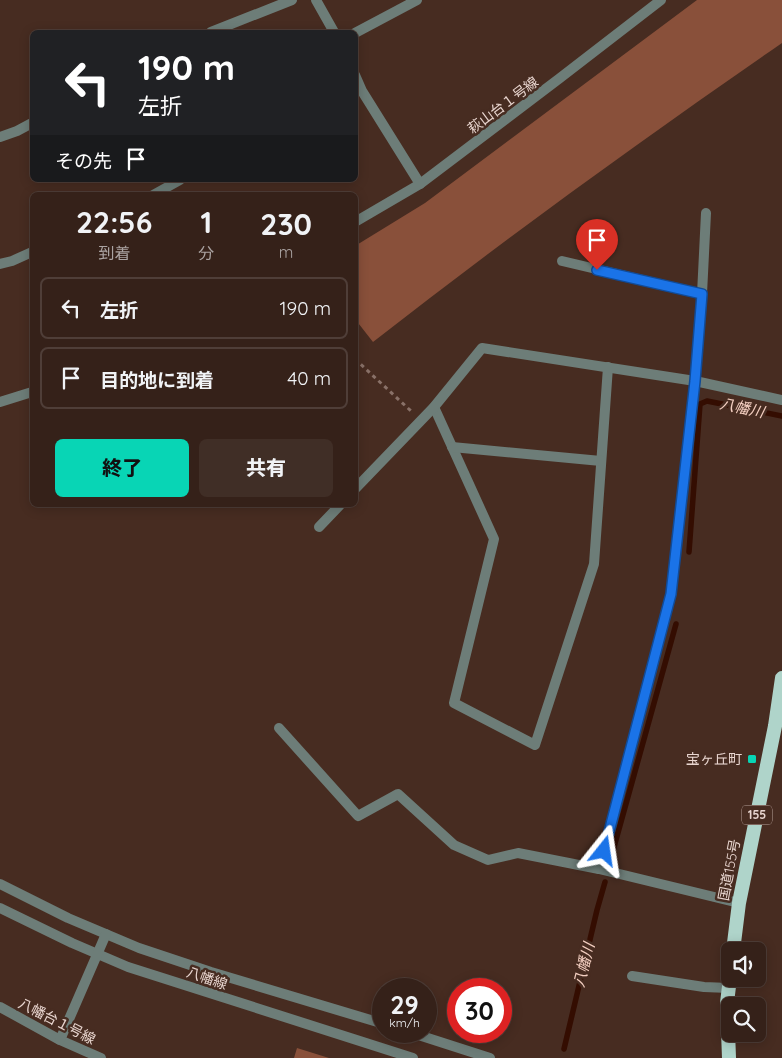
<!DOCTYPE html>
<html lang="ja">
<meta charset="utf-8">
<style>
:root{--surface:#352119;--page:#402e26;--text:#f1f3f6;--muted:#aaa3a2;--line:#4f3e38;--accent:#08d5b5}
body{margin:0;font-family:Quicksand,"Noto Sans JP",sans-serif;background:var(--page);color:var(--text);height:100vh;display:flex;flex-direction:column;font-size:19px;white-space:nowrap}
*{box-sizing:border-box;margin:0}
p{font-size:16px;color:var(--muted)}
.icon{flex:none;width:28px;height:28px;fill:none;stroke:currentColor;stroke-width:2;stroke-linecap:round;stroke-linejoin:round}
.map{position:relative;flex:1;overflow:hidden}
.drawer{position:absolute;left:30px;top:192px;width:328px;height:315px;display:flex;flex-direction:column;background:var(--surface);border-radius:8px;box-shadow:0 2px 12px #0003,0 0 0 1px var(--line)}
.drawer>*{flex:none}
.top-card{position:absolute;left:30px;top:30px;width:328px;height:152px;border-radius:8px;box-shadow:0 2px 12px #0003,0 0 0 1px var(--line);background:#202124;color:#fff;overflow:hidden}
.controls{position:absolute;left:721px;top:942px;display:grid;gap:10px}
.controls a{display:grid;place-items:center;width:45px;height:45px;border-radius:8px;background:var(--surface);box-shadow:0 2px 12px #0003,0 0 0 1px var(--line);font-size:25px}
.speed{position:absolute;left:372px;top:978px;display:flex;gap:10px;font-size:25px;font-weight:700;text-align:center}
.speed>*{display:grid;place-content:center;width:65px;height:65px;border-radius:50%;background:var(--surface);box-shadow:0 2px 12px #0003,0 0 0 1px var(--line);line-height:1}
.speed small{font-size:12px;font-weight:400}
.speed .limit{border:8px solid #d22;background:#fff;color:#111}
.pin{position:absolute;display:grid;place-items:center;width:42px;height:42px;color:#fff;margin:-51px -21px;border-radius:50% 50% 50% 0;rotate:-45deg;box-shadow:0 0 5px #0007}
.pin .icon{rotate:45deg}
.me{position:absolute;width:55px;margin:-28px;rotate:15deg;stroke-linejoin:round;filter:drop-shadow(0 0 4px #0008)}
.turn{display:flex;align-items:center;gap:18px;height:105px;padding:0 25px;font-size:22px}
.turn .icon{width:65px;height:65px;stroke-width:2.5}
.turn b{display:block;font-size:35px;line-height:42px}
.then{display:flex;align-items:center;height:48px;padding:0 25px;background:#0003;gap:10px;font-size:19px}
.eta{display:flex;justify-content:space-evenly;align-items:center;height:85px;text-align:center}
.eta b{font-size:30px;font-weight:800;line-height:35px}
.button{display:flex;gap:10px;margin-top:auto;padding:10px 25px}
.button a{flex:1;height:58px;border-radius:8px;background:var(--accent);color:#111;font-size:20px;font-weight:800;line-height:58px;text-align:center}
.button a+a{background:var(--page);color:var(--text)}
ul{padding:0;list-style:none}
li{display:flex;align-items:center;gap:15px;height:62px;margin:0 10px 8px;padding:0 15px;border:2px solid var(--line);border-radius:8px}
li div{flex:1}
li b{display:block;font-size:19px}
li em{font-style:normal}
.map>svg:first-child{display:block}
.forest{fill:#89503a}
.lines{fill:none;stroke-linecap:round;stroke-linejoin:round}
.stream{stroke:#340d01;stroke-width:5.5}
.path{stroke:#897168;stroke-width:3;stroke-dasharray:4 4;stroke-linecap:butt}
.minor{stroke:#6d7d78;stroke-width:10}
.tertiary{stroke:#6d7d78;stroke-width:10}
.trunk{stroke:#afd4ca;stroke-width:14}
.route-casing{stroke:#114b97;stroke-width:12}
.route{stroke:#1a73e8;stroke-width:9}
.poi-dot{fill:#08d5b5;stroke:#472c21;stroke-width:2}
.labels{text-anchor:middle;stroke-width:5;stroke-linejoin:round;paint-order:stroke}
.shield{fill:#472c21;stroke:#b8a39c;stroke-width:1}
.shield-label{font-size:12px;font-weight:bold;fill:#e9d6d0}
.street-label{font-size:14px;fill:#e9d6d0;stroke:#472c21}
.poi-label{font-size:14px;fill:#e9d6d0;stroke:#472c21;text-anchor:end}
.water-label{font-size:15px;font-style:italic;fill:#f5d0c2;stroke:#472c21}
</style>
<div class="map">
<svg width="782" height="1058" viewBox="0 0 782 1058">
<rect width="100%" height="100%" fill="#472c21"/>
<!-- forest -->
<g class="forest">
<path d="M697,0h85v43c-139,96 -276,195 -409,299l-18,-23v-73l70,-43z"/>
<path d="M297,1048l32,10h-35z"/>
</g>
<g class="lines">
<!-- stream -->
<g class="stream">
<path d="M689,552l11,-148 7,-3 75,15"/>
<path d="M609,865l67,-241"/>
<path d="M564,1049l33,-139 8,-28"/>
</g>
<!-- path -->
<path class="path" d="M355,359l56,52"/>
<!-- minor -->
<g class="minor">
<path d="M211,32l81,-32"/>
<path d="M355,33l62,-33"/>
<path d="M0,137l17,-6 15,-8"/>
<path d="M153,195l27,-15"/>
<path d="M706,213l-4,81 -7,87 -24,213 -72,275 140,34"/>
<path d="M562,261l140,33"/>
<path d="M0,264l12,-3 20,-9"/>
<path d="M434,407l60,132 -40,164 81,42 59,-181 14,-197"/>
<path d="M452,447l149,14"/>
<path d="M355,489l79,-82 48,-59 213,33 87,19"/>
<path d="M319,527l21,-22"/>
<path d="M279,728l79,88 40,-22 56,51 34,15 30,-7 81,16"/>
<path d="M632,976l72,11 25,1"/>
</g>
<!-- tertiary -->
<g class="tertiary">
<path d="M316,0l18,32"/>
<path d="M355,75l7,16 58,93"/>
<path d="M355,222l65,-38 140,-106 101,-78"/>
<path d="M0,402l32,-10"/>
<path d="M0,884l68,34 71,30 72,24 173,52"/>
<path d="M0,908l72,35 56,24 285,91"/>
<path d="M0,1007l60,33 41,18"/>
<path d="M406,1031l84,27"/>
<path d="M60,1040l46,-106"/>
</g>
<!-- trunk -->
<g class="trunk">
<path d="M733,951l6,-48 36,-177 7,-48"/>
<path d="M729,1058l-2,-55 3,-25"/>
</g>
</g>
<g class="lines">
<defs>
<path id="route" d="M597,270l105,24 -7,87 -24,213 -67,257"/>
</defs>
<!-- route casing -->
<use href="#route" class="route-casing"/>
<!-- route -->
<use href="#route" class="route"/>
</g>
<!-- markers -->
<rect class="poi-dot" x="747" y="754" width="10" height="10" rx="2.5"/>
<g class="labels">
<!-- shield labels -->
<rect class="shield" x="742" y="805.5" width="30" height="19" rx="4"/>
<g class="shield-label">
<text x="757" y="819">155</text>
</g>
<!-- street labels -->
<g class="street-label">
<text transform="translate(503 105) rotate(-37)" y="5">萩山台１号線</text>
<text transform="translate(729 870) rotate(-79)" y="5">国道155号</text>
<text transform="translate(207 978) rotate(19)" y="5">八幡線</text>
<text transform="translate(57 1021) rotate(27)" y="5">八幡台１号線</text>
</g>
<!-- poi labels -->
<g class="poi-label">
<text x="742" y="764">宝ヶ丘町</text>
</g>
<!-- water labels -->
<g class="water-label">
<text transform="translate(742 408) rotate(12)" y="5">八幡川</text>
<text transform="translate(584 965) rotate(-76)" y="5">八幡川</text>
</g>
</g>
</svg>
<div class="controls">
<a><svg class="icon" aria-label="sound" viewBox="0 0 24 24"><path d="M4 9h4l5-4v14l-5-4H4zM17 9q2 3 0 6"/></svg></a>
<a><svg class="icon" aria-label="search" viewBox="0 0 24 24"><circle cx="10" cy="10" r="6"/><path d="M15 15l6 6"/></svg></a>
</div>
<div class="speed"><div>29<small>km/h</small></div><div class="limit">30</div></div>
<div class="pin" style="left:597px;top:270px;background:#d93025"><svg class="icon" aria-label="arrive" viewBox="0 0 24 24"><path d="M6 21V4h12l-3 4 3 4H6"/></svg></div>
<svg class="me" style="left:604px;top:851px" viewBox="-20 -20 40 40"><path d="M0-17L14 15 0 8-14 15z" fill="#1a73e8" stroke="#fff" stroke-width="4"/></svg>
<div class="top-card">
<div class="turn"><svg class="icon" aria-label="left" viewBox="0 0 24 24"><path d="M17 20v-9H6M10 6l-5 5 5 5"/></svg><div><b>190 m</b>左折</div></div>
<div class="then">その先<svg class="icon" aria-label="arrive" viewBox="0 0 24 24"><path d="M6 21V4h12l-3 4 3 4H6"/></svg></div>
</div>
<section class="drawer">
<div class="eta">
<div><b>22:56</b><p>到着</p></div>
<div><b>1</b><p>分</p></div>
<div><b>230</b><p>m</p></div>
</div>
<ul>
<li><svg class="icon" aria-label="left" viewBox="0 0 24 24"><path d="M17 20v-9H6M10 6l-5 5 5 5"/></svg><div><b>左折</b></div><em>190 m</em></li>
<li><svg class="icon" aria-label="arrive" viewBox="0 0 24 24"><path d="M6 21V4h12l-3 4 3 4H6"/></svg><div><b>目的地に到着</b></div><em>40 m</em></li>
</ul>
<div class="button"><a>終了</a><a>共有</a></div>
</section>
</div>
